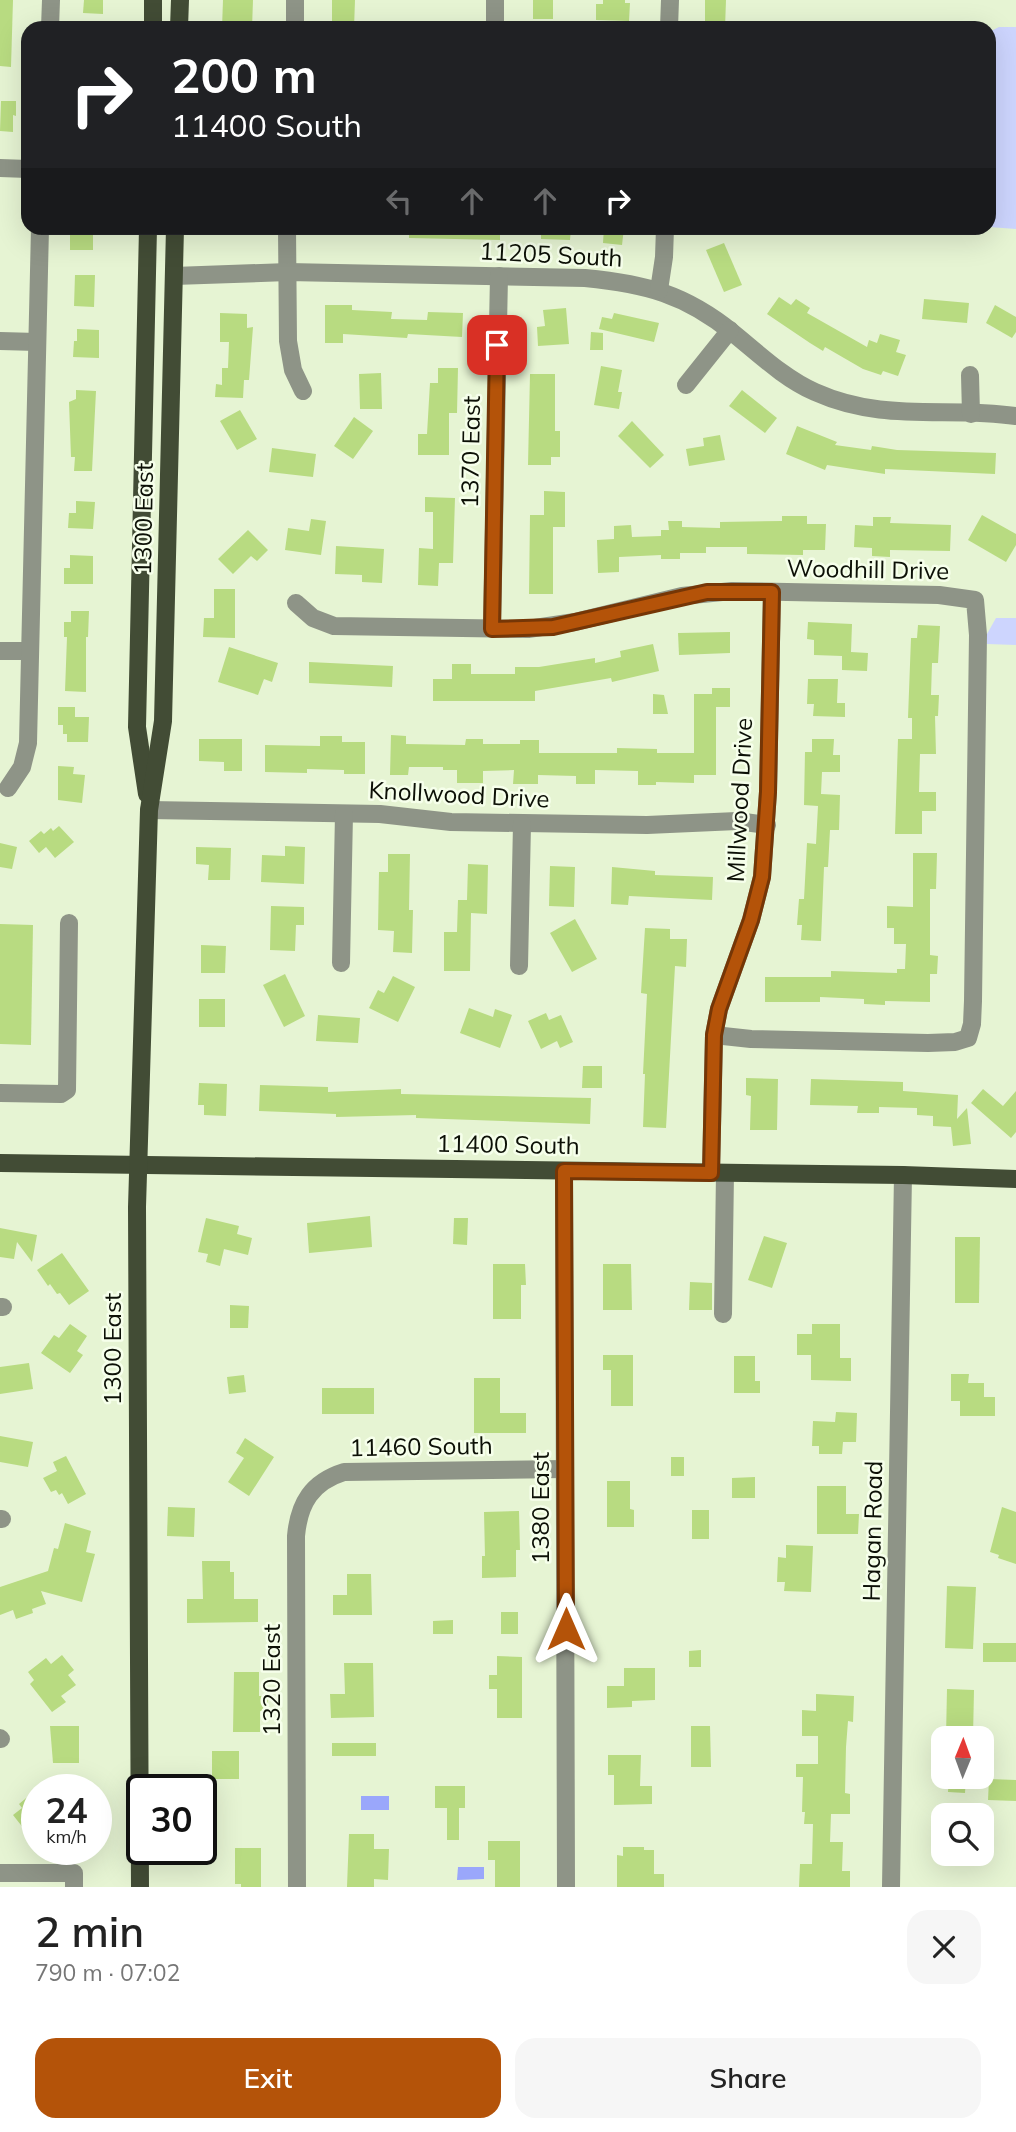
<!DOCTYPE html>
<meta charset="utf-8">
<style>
:root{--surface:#fff;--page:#f6f6f6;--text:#222;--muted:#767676;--accent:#b45309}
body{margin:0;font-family:Mulish,sans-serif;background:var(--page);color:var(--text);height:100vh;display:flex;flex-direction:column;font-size:26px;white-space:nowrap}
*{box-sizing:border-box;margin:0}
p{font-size:23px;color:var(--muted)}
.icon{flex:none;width:38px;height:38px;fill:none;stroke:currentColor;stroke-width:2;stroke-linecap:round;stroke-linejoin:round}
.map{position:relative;height:1887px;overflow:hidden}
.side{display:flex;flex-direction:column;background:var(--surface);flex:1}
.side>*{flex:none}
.guide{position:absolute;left:21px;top:21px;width:975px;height:214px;border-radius:21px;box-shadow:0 7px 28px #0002;background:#202124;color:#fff;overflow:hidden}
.needle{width:46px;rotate:1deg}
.fabs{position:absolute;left:931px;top:1726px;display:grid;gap:14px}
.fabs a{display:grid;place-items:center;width:63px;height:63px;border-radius:14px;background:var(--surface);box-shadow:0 7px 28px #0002;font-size:35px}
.speed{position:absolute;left:21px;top:1774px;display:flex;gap:14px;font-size:35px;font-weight:700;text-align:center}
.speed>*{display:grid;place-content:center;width:91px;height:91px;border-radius:50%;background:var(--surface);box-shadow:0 7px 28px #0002;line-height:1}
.speed small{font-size:18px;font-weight:400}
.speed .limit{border:4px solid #111;border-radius:10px;background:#fff;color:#111}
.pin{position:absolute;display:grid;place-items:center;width:60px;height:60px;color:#fff;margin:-30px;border-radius:14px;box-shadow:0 4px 10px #0006}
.me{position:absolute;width:77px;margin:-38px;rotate:0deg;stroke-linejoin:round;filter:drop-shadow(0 0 5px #0008)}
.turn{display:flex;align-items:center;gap:24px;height:147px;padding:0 35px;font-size:32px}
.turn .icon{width:91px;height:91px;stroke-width:2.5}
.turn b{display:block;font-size:49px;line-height:60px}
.lanes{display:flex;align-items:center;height:66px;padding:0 35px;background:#0003;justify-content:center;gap:35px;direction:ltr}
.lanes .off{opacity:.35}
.round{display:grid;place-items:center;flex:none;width:74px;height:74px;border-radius:21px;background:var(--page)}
.head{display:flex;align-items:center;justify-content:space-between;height:119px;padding:0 35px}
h1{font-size:42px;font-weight:600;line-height:52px}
.button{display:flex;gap:14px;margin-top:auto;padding:14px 35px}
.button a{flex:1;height:80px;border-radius:21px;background:var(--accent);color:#fff;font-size:28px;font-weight:600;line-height:80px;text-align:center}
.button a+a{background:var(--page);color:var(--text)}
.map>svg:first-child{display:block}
.green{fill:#cdd5fe}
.water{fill:#9aa7fb}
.building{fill:#b8db81}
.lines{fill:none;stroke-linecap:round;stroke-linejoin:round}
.minor{stroke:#8e9487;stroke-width:18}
.major{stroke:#424c35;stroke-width:18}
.route-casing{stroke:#753606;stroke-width:18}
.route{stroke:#b45309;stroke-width:12}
.labels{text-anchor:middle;stroke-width:5;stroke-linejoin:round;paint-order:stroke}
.street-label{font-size:24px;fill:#0c1006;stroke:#f6ffeb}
</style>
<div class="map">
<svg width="1016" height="1887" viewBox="0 0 1016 1887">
<rect width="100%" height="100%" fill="#e6f4d3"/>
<!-- green -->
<g class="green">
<path d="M999,27h17v202l-27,-2v-195z"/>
<path d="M996,618h20v27l-29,-1v-10z"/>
</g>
<!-- water -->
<g class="water">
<rect x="361" y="1796" width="28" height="14"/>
<path d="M458,1867h26v12l-27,1z"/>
</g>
<!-- building -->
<g class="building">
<path d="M0,0h13l-2,67 -11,-1z"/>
<path d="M84,0h19v14l-20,-1z"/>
<path d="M223,0h30l-1,28h-30z"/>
<path d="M332,0h23l-1,28h-22z"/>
<rect x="533" y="0" width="20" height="19"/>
<path d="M603,0h22v3h5l-1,18 -33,-1v-16h7z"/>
<path d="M705,0h21l-1,28h-20z"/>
<path d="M1,101h15v15l-3,-1v17l-13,-1z"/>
<rect x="70" y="228" width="23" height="22"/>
<path d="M409,228h91v12l-91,-2z"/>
<path d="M541,228h30l-1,12 -29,-1z"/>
<path d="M604,228h20l-2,17 -19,-2z"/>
<path d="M724,243l18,42 -18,7 -18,-42z"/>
<path d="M75,275h20l-1,32 -20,-1z"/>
<path d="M779,297l12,8 5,-6 14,9 -3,5 60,34 2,-7 8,3 3,-9 20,6 -4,12 10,3 -8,21 -15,-5 -2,4 -18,-6 -38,-22 -2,4 -13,-8 -43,-29z"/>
<path d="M924,299l45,4 -2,20 -45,-4z"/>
<path d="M325,305h27v5l40,2 -1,7 36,1 1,-8 35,1 -1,24 -54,-3 -1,4 -64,-4v9h-18z"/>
<path d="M995,305l21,12v15l-4,6 -26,-15z"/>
<path d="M566,308l3,36 -31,2 -1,-19 8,-1 -2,-16z"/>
<path d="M220,313l27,1v14l6,-1 -4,53h-5l-1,18 -28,-1 1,-13 6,1v-17h6l1,-26h-9z"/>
<path d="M614,313l45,10 -5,19 -55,-13 3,-12 10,2z"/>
<path d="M77,329l22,1v28l-26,-1 1,-16h3z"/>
<path d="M591,332l12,1v17h-13z"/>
<path d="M601,366l21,4 -4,22h4l-3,17 -25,-4z"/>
<path d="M438,368h20l-1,45h-8v42h-31v-21h9l3,-51h8z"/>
<path d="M381,373l1,36h-22l-1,-35z"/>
<path d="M530,374h25v57h5v26h-9v8h-23z"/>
<path d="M76,390l20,1 -4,80h-18l1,-14h-4l-2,-55 7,-3z"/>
<path d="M742,390l35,28 -12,15 -36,-27z"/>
<path d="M240,410l17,29 -20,11 -17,-29z"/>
<path d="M354,417l19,14 -20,28 -19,-13z"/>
<path d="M632,421l32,34 -14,13 -32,-32z"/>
<path d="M797,426l40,16 -2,3 36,5 1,-4 25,4 99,3 -1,21 -110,-5v5l-58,-9 -2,5 -39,-16z"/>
<path d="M720,435l5,25 -36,6 -3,-17 18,-3 -1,-8z"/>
<path d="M272,448l44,6 -3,23 -44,-5z"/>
<path d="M544,491l21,1v35h-12v67h-24l1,-79h14z"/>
<path d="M425,497l30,1 -2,65h-14l-1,23 -20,-1 1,-37 14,1v-37h-8z"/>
<path d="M76,501l19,1 -2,27 -25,-1 1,-15h7z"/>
<path d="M982,515l34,19v11l-10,17 -38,-22z"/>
<path d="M782,516h25v8h19l-1,26h-22v5l-56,-1v-7h-41v6h-26v6h-19v-4l-42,2v15l-21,1 -1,-33 17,-1v-13l17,-1 1,12 29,-1v-6h8l-1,-9h14v6l38,1v-6l62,-1z"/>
<path d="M873,517h18l-1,6 61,2 -1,26 -60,-1v7l-18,-1v-8l-18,-1 1,-22 18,1z"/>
<path d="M311,519l15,2 -5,34 -36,-5 3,-22 21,3z"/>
<path d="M248,530l20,20 -11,11 -6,-5 -18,18 -15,-15z"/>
<path d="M336,546l48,3 -2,34 -20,-1v-7l-27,-1z"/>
<path d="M70,555l23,1v28h-29v-16h6z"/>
<path d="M214,589h21v49l-32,-1 1,-19h10z"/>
<path d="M71,611h18l-1,26h-2v55l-21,-1 2,-54h-3v-15h7z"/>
<path d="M808,622l44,2 -1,28 17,1 -1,18 -25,-1v-14l-28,-1v-15l-7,-1z"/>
<path d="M918,625l22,1 -2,37h-6l-1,32h8l-1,21h-3l1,38h-16l-1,38h17v19h-14v23h-27l3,-95h14v-21h-4l3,-80h6z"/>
<path d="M730,632v21l-51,2 -1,-22z"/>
<path d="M653,644l6,27 -47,11 -1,-4 -76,13v10h-102v-22h19v-15h19v10h44v-7h24l56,-9v5l26,-6 -1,-6z"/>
<path d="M229,647l49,16 -6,19 -8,-3 -6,16 -40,-13z"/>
<path d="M309,662l84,4 -1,21 -83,-4z"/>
<path d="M808,679h30l-1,24h8v14l-32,-1 1,-12h-7z"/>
<path d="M712,688h18v19h-14v68h-22v8l-38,-1v3h-18v-14l-43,-1v14h-19v-8l-38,-1v9h-25l1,-14 -31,1v12h-26v-13h-14v-3h-34l-1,8h-18l1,-40 15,1v8l59,1 1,-6h17v5h37v-4h19v13h78v-5l40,1v4h37v-59h18z"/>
<path d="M653,694l11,1 4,19h-15z"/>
<path d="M58,707h17v10h14l-1,25h-21v-8h-4v-9h-5z"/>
<path d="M320,736h22v6h23v32h-21v-4l-37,-1v4l-42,-1v-27l55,1z"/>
<path d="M199,739h43v32h-18v-9l-25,-1z"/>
<path d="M812,739h22l-1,16h7v17h-18l-1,22 19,1 -1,35h-9l-2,37h-4l-3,74 -20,-1 1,-15h-5l2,-26h5l3,-56 9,1 2,-38 -14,-1 1,-53h7z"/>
<path d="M58,766l16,1 -1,7 12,1 -3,28 -24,-3z"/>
<path d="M59,826l15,16 -19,16 -9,-11 -7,6 -10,-12 12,-10 3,3 7,-6 2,3z"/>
<path d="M0,843l17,4 -5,22 -12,-2z"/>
<path d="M285,846l20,1 -1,37 -43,-2 1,-27 23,1z"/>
<path d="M196,847l35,1 -1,32h-22l1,-15 -13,-1z"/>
<path d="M913,853h24l-1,36h-6v66l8,1 -1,18h-7v28l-45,-1v4l-21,-1v-5l-44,-2v5h-55v-25h66v-6l66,2v-4h8l1,-25h-12v-16h-7v-22l26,1z"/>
<path d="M388,854h22l-1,56h4l-1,43 -19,-1 1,-21 -16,-1 1,-58h9z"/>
<path d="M468,864l20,1 -1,49 -16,-1 -1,58h-26v-39h13l1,-32h9z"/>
<path d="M550,866l25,1 -1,40 -25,-1z"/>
<path d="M612,867l43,4v4l58,2 -1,23 -83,-4 -1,9 -17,-1z"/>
<path d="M271,906l33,1v18h-8l-1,26 -25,-1z"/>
<path d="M575,919l22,40 -25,13 -22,-39z"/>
<path d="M0,924l33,1 -2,120 -31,-1z"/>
<path d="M645,928l25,1v10h17l-1,28 -11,-1 -9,162 -23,-1 2,-53h-2l4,-80 -6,-1z"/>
<path d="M201,945l25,1 -1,27h-24z"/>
<path d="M285,974l20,42 -21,11 -21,-42z"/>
<path d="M393,976l22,11 -17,35 -29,-14 9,-18 6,3z"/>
<rect x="199" y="999" width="26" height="28"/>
<path d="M469,1008l24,9 2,-8 17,6 -12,33 -40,-15z"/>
<path d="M546,1013l3,7 12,-5 12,27 -13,6 -3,-7 -16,8 -13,-28z"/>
<path d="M318,1015l42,3 -2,25 -42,-2z"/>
<path d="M583,1066h19v22h-20z"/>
<path d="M746,1078l32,1 -1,51h-27l1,-34 -5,-1z"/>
<path d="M811,1079l92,3v9l55,4 -1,24 10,-11 4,36 -18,2 -2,-19 -18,-1v-10l-16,-1v-7l-38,-1v6h-22l1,-7 -48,-1z"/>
<path d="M199,1083l28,1 -1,32 -22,-1v-10h-6z"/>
<path d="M260,1085l68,2v5l73,-3v5l190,4 -1,26 -174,-6v-3l-80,2v-3l-77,-3z"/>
<path d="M983,1089l20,17 13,-15v41l-5,6 -40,-35z"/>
<path d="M370,1216l2,31 -63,6 -2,-30z"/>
<path d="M206,1218l33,8 -2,8 15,4 -4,17 -24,-6 -4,17 -14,-4 2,-8 -10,-2z"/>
<path d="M454,1218h14l-1,27 -14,-1z"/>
<path d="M0,1228l37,7 -5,27 -15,-20 -3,17 -14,-2z"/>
<path d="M764,1236l23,7 -15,45 -24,-8z"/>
<path d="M955,1237h25l-1,66h-24z"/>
<path d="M62,1253l27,38 -20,14 -9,-12 -3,1 -7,-10 -2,2 -11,-16z"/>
<path d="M493,1264h32l1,21h-5v34h-28z"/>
<path d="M603,1264h28l1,46h-29z"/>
<path d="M690,1282l22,1v27h-23z"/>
<path d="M230,1305l19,1 -1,22h-18z"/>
<path d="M70,1324l17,12 -10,15 6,4 -13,18 -29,-20 13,-18 5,3z"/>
<path d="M812,1324h28v34h11v23l-40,-1v-25h-14v-21h15z"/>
<path d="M603,1355h30v51h-22v-36h-8z"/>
<path d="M734,1356h21v25h5v12h-26z"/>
<path d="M29,1363l4,26 -33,5v-27z"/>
<path d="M951,1374h18l-1,9h16v14h11v19h-35v-15h-9z"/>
<path d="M244,1375l2,17 -17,2 -2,-17z"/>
<path d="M474,1378h26v35h26v20h-52z"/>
<rect x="322" y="1388" width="52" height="26"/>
<path d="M836,1412l21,1 -1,29h-13l-1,12h-23v-8h-7l1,-25 22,1z"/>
<path d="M0,1436l33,6 -5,25 -28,-5z"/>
<path d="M245,1438l29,19 -25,39 -21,-14 16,-24 -8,-5z"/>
<path d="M66,1456l20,38 -18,10 -6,-11 -3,2 -3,-5 -5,2 -8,-14 14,-7 -4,-9z"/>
<rect x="671" y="1457" width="13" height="19"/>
<path d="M755,1477v21h-23v-20z"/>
<path d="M607,1481h23v28l4,1v17h-27z"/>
<path d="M817,1486h29v28h13l-1,20h-41z"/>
<path d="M168,1507l27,1 -1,29 -27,-1z"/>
<path d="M1002,1507l14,5v52l-18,-6 1,-3 -9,-3z"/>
<rect x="692" y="1510" width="17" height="29"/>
<path d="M519,1511l1,39h-4v27l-34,1v-22h3l-1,-44z"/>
<path d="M65,1523l26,8 -5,21 9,2 -13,48 -41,-11 5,13 -14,5 1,4 -17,6 -3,-9 -13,5v-28l48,-16 6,-23 4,1z"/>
<path d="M786,1545l27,1 -2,46 -27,-1 1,-9h-8l1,-25 8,1z"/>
<path d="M202,1561h28v11h4v27h24v23l-71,1v-24h16z"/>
<path d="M347,1574h24l1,41h-39v-20h14z"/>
<path d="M947,1586l29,1 -3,62 -28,-1z"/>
<rect x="501" y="1612" width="17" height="22"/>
<path d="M453,1620v14h-20v-13z"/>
<rect x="983" y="1643" width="33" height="19"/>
<path d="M701,1650v17h-12v-16z"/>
<path d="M62,1655l12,15 -6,5 8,10 -15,11 5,6 -14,10 -22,-28 4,-4 -6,-8 18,-14 5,6z"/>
<path d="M497,1656l25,1v61h-25v-29h-8v-14h8z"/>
<path d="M344,1663h29l1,54 -43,1 -1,-24h15z"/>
<path d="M624,1668h31v32l-23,1v6l-25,1v-22h17z"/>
<path d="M234,1672h25v24h9v15h-8v21h-27z"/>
<path d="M947,1689l27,1 -1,47h-27z"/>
<path d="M816,1694l38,2 -1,26 -5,-1 -2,26 -1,46 5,1v20h-19l-1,28h13l-1,29h8v16h-51l1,-23h12l1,-40h-9l1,-12h-3l1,-35h-7v-13h22v-28h-16v-26l14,1z"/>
<path d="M50,1726h29v37h-26z"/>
<path d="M691,1726h19l1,41h-20z"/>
<rect x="332" y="1743" width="44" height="13"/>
<rect x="212" y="1751" width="27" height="28"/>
<path d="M608,1755h33l-1,31h12v18l-38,1v-30h-6z"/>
<path d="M949,1776h17l-1,17 -17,-1z"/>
<path d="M989,1779l27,1v21l-28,-1z"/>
<path d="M435,1786h30v22h-6v32h-12v-32h-12z"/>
<path d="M37,1789v38l-9,7 -15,-19 9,-7 -3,-4z"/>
<path d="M349,1834h25v15h15l-1,31 -14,-1v8h-27z"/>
<path d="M488,1841h32v46h-25v-27h-7z"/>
<path d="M623,1847h21v3h10v24h10v13h-47v-32l6,1z"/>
<path d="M235,1848h26v39h-20v-3h-6z"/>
<path d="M939,1853h28v13l-28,-1z"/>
</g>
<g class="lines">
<!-- minor -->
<g class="minor">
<path d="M50,28l1,-28"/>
<path d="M295,28v-28"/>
<path d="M495,28v-28"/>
<path d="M669,28l1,-28"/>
<path d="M0,168l28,1"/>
<path d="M287,228l1,113 5,29 10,21"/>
<path d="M174,276l114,-4 297,6c61,6 100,16 148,55 26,21 52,46 82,59 69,31 131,14 201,24"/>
<path d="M659,290l5,-33 1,-29"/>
<path d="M0,341l37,1"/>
<path d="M970,375l1,39"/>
<path d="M686,385l44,-55"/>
<path d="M296,603l17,15 21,8 194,3 47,-7 107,-26 50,-5 207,4 36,5 3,35 -5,366 -1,23 -4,14 -13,4 -27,1 -177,-4 -37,-4"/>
<path d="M492,629l7,-353"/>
<path d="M0,651h30"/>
<path d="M8,788l14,-21 6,-24 12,-515"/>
<path d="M149,810l231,4 71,8 196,3 90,-4 30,4"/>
<path d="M341,963l3,-149"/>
<path d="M519,966l3,-142"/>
<path d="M0,1093l61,1 6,-4 2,-167"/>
<path d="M564,1171l2,716"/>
<path d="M711,1173l3,-138 5,-26 32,-89 11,-43 6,-85 4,-200"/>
<path d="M0,1307h3"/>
<path d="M723,1314l2,-141"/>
<path d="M0,1519h2"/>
<path d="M0,1738l1,1"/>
<path d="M0,1873h74v14"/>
<path d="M297,1887l-1,-351c3,-33 16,-54 48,-64l221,-3"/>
<path d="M891,1887l12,-712"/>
</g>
<!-- major -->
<g class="major">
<path d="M153,28v-28"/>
<path d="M179,28l1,-28"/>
<path d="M147,794l-10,-67 11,-499"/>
<path d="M0,1163l903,12 113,4"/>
<path d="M140,1887l-3,-680 12,-397 14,-89 12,-493"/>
</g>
</g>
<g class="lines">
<defs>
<path id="route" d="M497,345l-5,284 61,-2 154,-35h65l-4,200 -6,85 -11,43 -32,89 -5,26 -3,138 -147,-2 2,458"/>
</defs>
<!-- route casing -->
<use href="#route" class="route-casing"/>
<!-- route -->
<use href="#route" class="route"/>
</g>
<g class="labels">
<!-- street labels -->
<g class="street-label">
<text transform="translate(551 255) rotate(3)" y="8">11205 South</text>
<text transform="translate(471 452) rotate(-89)" y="8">1370 East</text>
<text transform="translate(144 519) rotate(-89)" y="8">1300 East</text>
<text transform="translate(868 570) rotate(1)" y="8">Woodhill Drive</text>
<text transform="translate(459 795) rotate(3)" y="8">Knollwood Drive</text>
<text transform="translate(740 800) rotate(-87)" y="8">Millwood Drive</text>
<text transform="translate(508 1145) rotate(1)" y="8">11400 South</text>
<text transform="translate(113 1349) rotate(-90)" y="8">1300 East</text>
<text transform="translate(421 1447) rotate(-1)" y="8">11460 South</text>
<text transform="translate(541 1508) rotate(-90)" y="8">1380 East</text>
<text transform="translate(873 1531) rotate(-89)" y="8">Hagan Road</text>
<text transform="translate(272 1680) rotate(-90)" y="8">1320 East</text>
</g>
</g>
</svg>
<div class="fabs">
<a><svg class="needle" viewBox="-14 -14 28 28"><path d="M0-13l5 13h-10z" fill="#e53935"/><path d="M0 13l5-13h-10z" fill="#767676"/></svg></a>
<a><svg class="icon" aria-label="search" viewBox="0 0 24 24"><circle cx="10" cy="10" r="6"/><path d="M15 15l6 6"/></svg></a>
</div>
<div class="speed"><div>24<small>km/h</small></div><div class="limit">30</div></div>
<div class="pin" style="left:497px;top:345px;background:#d93025"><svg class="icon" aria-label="arrive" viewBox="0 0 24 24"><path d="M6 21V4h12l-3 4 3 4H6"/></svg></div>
<svg class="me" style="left:566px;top:1629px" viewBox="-20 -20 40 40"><path d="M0-17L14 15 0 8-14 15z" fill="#b45309" stroke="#fff" stroke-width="4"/></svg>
<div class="guide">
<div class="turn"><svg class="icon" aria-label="right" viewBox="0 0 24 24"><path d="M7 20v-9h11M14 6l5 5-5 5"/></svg><div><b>200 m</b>11400 South</div></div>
<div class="lanes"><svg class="icon off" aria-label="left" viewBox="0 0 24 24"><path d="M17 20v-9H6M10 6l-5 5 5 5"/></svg><svg class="icon off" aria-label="ahead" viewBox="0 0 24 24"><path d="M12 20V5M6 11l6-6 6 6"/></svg><svg class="icon off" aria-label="ahead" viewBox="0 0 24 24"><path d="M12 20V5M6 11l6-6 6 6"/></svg><svg class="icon" aria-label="right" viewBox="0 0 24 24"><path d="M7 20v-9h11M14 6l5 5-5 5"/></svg></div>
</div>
</div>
<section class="side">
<div class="head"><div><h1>2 min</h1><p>790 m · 07:02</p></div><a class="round"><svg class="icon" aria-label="close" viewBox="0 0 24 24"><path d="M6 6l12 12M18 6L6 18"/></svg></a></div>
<div class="button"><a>Exit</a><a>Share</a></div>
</section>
